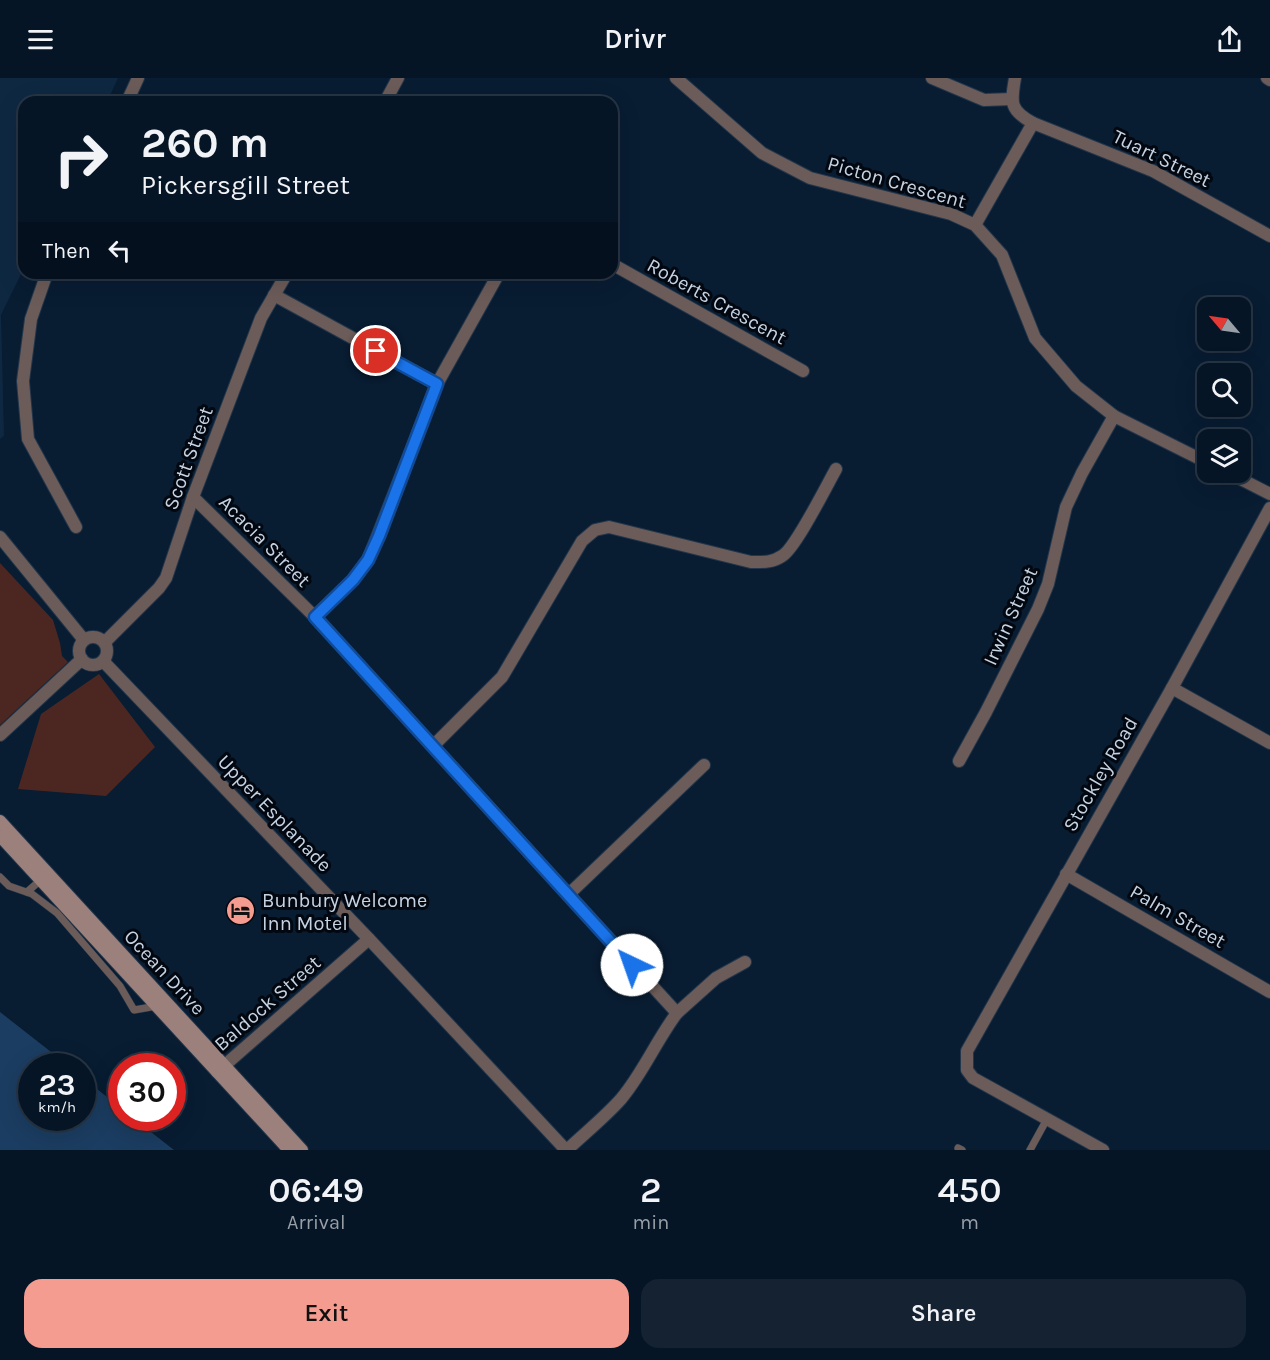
<!DOCTYPE html>
<style>
:root{--surface:#061526;--page:#142232;--text:#f1f3f6;--muted:#989fa7;--line:#273443;--accent:#f59c91}
body{margin:0;font-family:Karla,sans-serif;background:var(--page);color:var(--text);height:100vh;display:flex;flex-direction:column;font-size:22px;white-space:nowrap}
*{box-sizing:border-box;margin:0}
p{font-size:20px;color:var(--muted)}
.icon{flex:none;width:33px;height:33px;fill:none;stroke:currentColor;stroke-width:2;stroke-linecap:round;stroke-linejoin:round}
.map{position:relative;height:1072px;overflow:hidden}
.sheet{display:flex;flex-direction:column;background:var(--surface);flex:1}
.sheet>*{flex:none}
.hud{position:absolute;left:18px;top:18px;width:600px;height:183px;border-radius:18px;box-shadow:0 6px 24px #0002,0 0 0 2px var(--line);background:#061526;color:var(--text);overflow:hidden}
.needle{width:39px;rotate:299deg}
.tools{position:absolute;left:1197px;top:219px;display:grid;gap:12px}
.tools a{display:grid;place-items:center;width:54px;height:54px;border-radius:12px;background:var(--surface);box-shadow:0 6px 24px #0002,0 0 0 2px var(--line);font-size:30px}
.speed{position:absolute;left:18px;top:975px;display:flex;gap:12px;font-size:30px;font-weight:700;text-align:center}
.speed>*{display:grid;place-content:center;width:78px;height:78px;border-radius:50%;background:var(--surface);box-shadow:0 6px 24px #0002,0 0 0 2px var(--line);line-height:1}
.speed small{font-size:15px;font-weight:400}
.speed .limit{border:9px solid #d22;background:#fff;color:#111}
.pin{position:absolute;display:grid;place-items:center;width:51px;height:51px;color:#fff;margin:-26px;border:3px solid #fff;border-radius:50%;box-shadow:0 2px 6px #0007}
.me{position:absolute;width:66px;margin:-33px;rotate:318deg;stroke-linejoin:round;filter:drop-shadow(0 0 4px #0008)}
.turn{display:flex;align-items:center;gap:21px;height:126px;padding:0 24px;font-size:27px}
.turn .icon{width:78px;height:78px;stroke-width:2.5}
.turn b{display:block;font-size:42px;line-height:51px}
.then{display:flex;align-items:center;height:57px;padding:0 24px;background:#0003;gap:12px;font-size:22px}
.eta{display:flex;justify-content:space-evenly;align-items:center;height:102px;text-align:center}
.eta b{font-size:36px;font-weight:600;line-height:42px}
.action{display:flex;gap:12px;margin-top:auto;padding:12px 24px}
.action a{flex:1;height:69px;border-radius:18px;background:var(--accent);color:#111;font-size:24px;font-weight:600;line-height:69px;text-align:center}
.action a+a{background:var(--page);color:var(--text)}
header{display:flex;justify-content:space-between;align-items:center;height:78px;padding:0 24px;background:var(--surface);font-size:27px;font-weight:600}
.map>svg:first-child{display:block}
.built{fill:#0f2842}
.green{fill:#4c2722}
.water{fill:#1b3d61}
.lines{fill:none;stroke-linecap:round;stroke-linejoin:round}
.service-casing{stroke:#23364b;stroke-width:8}
.minor-casing{stroke:#23364b;stroke-width:14}
.tertiary-casing{stroke:#23364b;stroke-width:14}
.secondary-casing{stroke:#23364b;stroke-width:14}
.service{stroke:#6c5c59;stroke-width:7}
.minor{stroke:#6c5c59;stroke-width:12}
.tertiary{stroke:#6c5c59;stroke-width:12}
.secondary{stroke:#9b807c;stroke-width:12}
.route-casing{stroke:#114b97;stroke-width:15}
.route{stroke:#1a73e8;stroke-width:10}
.labels{text-anchor:middle;stroke-width:6;stroke-linejoin:round;paint-order:stroke}
.street-label{font-size:20px;fill:#c6d3e2;stroke:#020710}
.poi-label{font-size:20px;fill:#c6d3e2;stroke:#020710;text-anchor:start}
</style>
<header><svg class="icon" aria-label="menu" viewBox="0 0 24 24"><path d="M4 6h16M4 12h16M4 18h16"/></svg>Drivr<svg class="icon" aria-label="share" viewBox="0 0 24 24"><path d="M12 15V3M7 8l5-5 5 5M5 13v7h14v-7"/></svg></header>
<div class="map">
<svg width="1270" height="1072" viewBox="0 0 1270 1072">
<rect width="100%" height="100%" fill="#081c32"/>
<!-- built -->
<path class="built" d="M0,0h118l-11,24h-83v166l-23,47 3,121 -4,3z"/>
<!-- green -->
<g class="green">
<path d="M0,485l53,57 7,23 2,13 6,6 -68,63z"/>
<path d="M99,596l56,73 -49,49 -88,-7 23,-75z"/>
</g>
<!-- water -->
<path class="water" d="M0,934l69,54h-37v52h50l1,-40 38,30 1,10h11l41,32h-174z"/>
<g class="lines">
<defs>
<g id="service">
<path d="M0,799l9,9 23,8 25,19 63,73 14,24 23,-4"/>
<path d="M27,814l16,-14"/>
<path d="M958,1070l4,2"/>
<path d="M1030,1072l17,-31"/>
</g>
<g id="minor">
<path d="M676,0l86,75 48,25 141,36 24,11 27,30 33,83 41,48 38,30 94,47"/>
<path d="M932,0l52,22 28,-1"/>
<path d="M1267,0l3,2"/>
<path d="M127,24l11,-24"/>
<path d="M385,24l13,-24"/>
<path d="M1033,45l120,48 117,65"/>
<path d="M975,147l58,-102c-24,-13 -22,-21 -18,-45"/>
<path d="M612,186l191,107"/>
<path d="M47,195l-16,46 -8,62 5,58 48,88"/>
<path d="M274,217l163,89"/>
<path d="M1227,394l43,22"/>
<path d="M193,419l122,120 362,396c-21,28 -34,60 -56,86 -16,18 -36,34 -54,51"/>
<path d="M315,539l38,-37 15,-20 69,-176 62,-111"/>
<path d="M105,564l54,-54 7,-10 27,-81 68,-179 26,-45"/>
<path d="M1172,610l98,55"/>
<path d="M0,657l82,-76"/>
<path d="M433,668l69,-69 80,-136 13,-11 14,-3 142,35c11,0 21,1 31,-6 13,-7 45,-71 54,-87"/>
<path d="M959,683l27,-49 52,-103 10,-25 18,-77 16,-34 32,-57"/>
<path d="M1066,796l204,118"/>
<path d="M568,817l136,-130"/>
<path d="M677,935l39,-35 29,-16"/>
<path d="M217,994l152,-133"/>
<path d="M1103,1072l-130,-72 -6,-8v-19l205,-363 98,-180"/>
</g>
<g id="tertiary">
<path d="M0,459l84,103"/>
<circle cx="93" cy="573" r="14"/>
<path d="M103,583l266,278 197,211"/>
</g>
<g id="secondary">
<path d="M0,743l302,329"/>
<path d="M0,758l289,314"/>
</g>
</defs>
<!-- service casing -->
<use href="#service" class="service-casing"/>
<!-- minor casing -->
<use href="#minor" class="minor-casing"/>
<!-- tertiary casing -->
<use href="#tertiary" class="tertiary-casing"/>
<!-- secondary casing -->
<use href="#secondary" class="secondary-casing"/>
<!-- service -->
<use href="#service" class="service"/>
<!-- minor -->
<use href="#minor" class="minor"/>
<!-- tertiary -->
<use href="#tertiary" class="tertiary"/>
<!-- secondary -->
<use href="#secondary" class="secondary"/>
</g>
<g class="lines">
<defs>
<path id="route" d="M376,273l61,33 -58,152 -11,24 -15,20 -38,37 317,348"/>
</defs>
<!-- route casing -->
<use href="#route" class="route-casing"/>
<!-- route -->
<use href="#route" class="route"/>
</g>
<!-- icons -->
<defs>
<symbol id="hotel-disc" viewBox="-11 -11 22 22"><circle r="9.5" fill="#f59c91" stroke="#020710"/><path d="M-6-4.5h1.5V1H6V5H4.5V3h-9V5H-6ZM-4 0a1.8 1.8 0 1 1 3.6 0ZM.5 0V-2.5h3Q6-2.5 6 0Z" fill="#111"/></symbol>
</defs>
<g fill-rule="evenodd">
<use href="#hotel-disc" x="224" y="816" width="33" height="33"/>
</g>
<g class="labels">
<!-- street labels -->
<g class="street-label">
<text transform="translate(1162 80) rotate(26)" y="7">Tuart Street</text>
<text transform="translate(897 104) rotate(16)" y="7">Picton Crescent</text>
<text transform="translate(717 223) rotate(29)" y="7">Roberts Crescent</text>
<text transform="translate(188 380) rotate(-70)" y="7">Scott Street</text>
<text transform="translate(265 463) rotate(45)" y="7">Acacia Street</text>
<text transform="translate(1010 538) rotate(-66)" y="7">Irwin Street</text>
<text transform="translate(1100 696) rotate(-60)" y="7">Stockley Road</text>
<text transform="translate(275 735) rotate(46)" y="7">Upper Esplanade</text>
<text transform="translate(1178 838) rotate(30)" y="7">Palm Street</text>
<text transform="translate(165 894) rotate(47)" y="7">Ocean Drive</text>
<text transform="translate(267 925) rotate(-41)" y="7">Baldock Street</text>
</g>
<!-- poi labels -->
<g class="poi-label">
<text x="262" y="829">Bunbury Welcome<tspan x="262" dy="23">Inn Motel</tspan></text>
</g>
</g>
</svg>
<div class="tools">
<a><svg class="needle" viewBox="-14 -14 28 28"><path d="M0-13l5 13h-10z" fill="#e53935"/><path d="M0 13l5-13h-10z" fill="#989fa7"/></svg></a>
<a><svg class="icon" aria-label="search" viewBox="0 0 24 24"><circle cx="10" cy="10" r="6"/><path d="M15 15l6 6"/></svg></a>
<a><svg class="icon" aria-label="layers" viewBox="0 0 24 24"><path d="M12 4l9 5-9 5-9-5zM3 14l9 5 9-5"/></svg></a>
</div>
<div class="speed"><div>23<small>km/h</small></div><div class="limit">30</div></div>
<div class="pin" style="left:376px;top:273px;background:#d93025"><svg class="icon" aria-label="arrive" viewBox="0 0 24 24"><path d="M6 21V4h12l-3 4 3 4H6"/></svg></div>
<svg class="me" style="left:632px;top:887px" viewBox="-20 -20 40 40"><circle r="19" fill="#fff"/><path d="M0-13L10 11 0 6-10 11z" fill="#1a73e8"/></svg>
<div class="hud">
<div class="turn"><svg class="icon" aria-label="right" viewBox="0 0 24 24"><path d="M7 20v-9h11M14 6l5 5-5 5"/></svg><div><b>260 m</b>Pickersgill Street</div></div>
<div class="then">Then<svg class="icon" aria-label="left" viewBox="0 0 24 24"><path d="M17 20v-9H6M10 6l-5 5 5 5"/></svg></div>
</div>
</div>
<section class="sheet">
<div class="eta">
<div><b>06:49</b><p>Arrival</p></div>
<div><b>2</b><p>min</p></div>
<div><b>450</b><p>m</p></div>
</div>
<div class="action"><a>Exit</a><a>Share</a></div>
</section>
